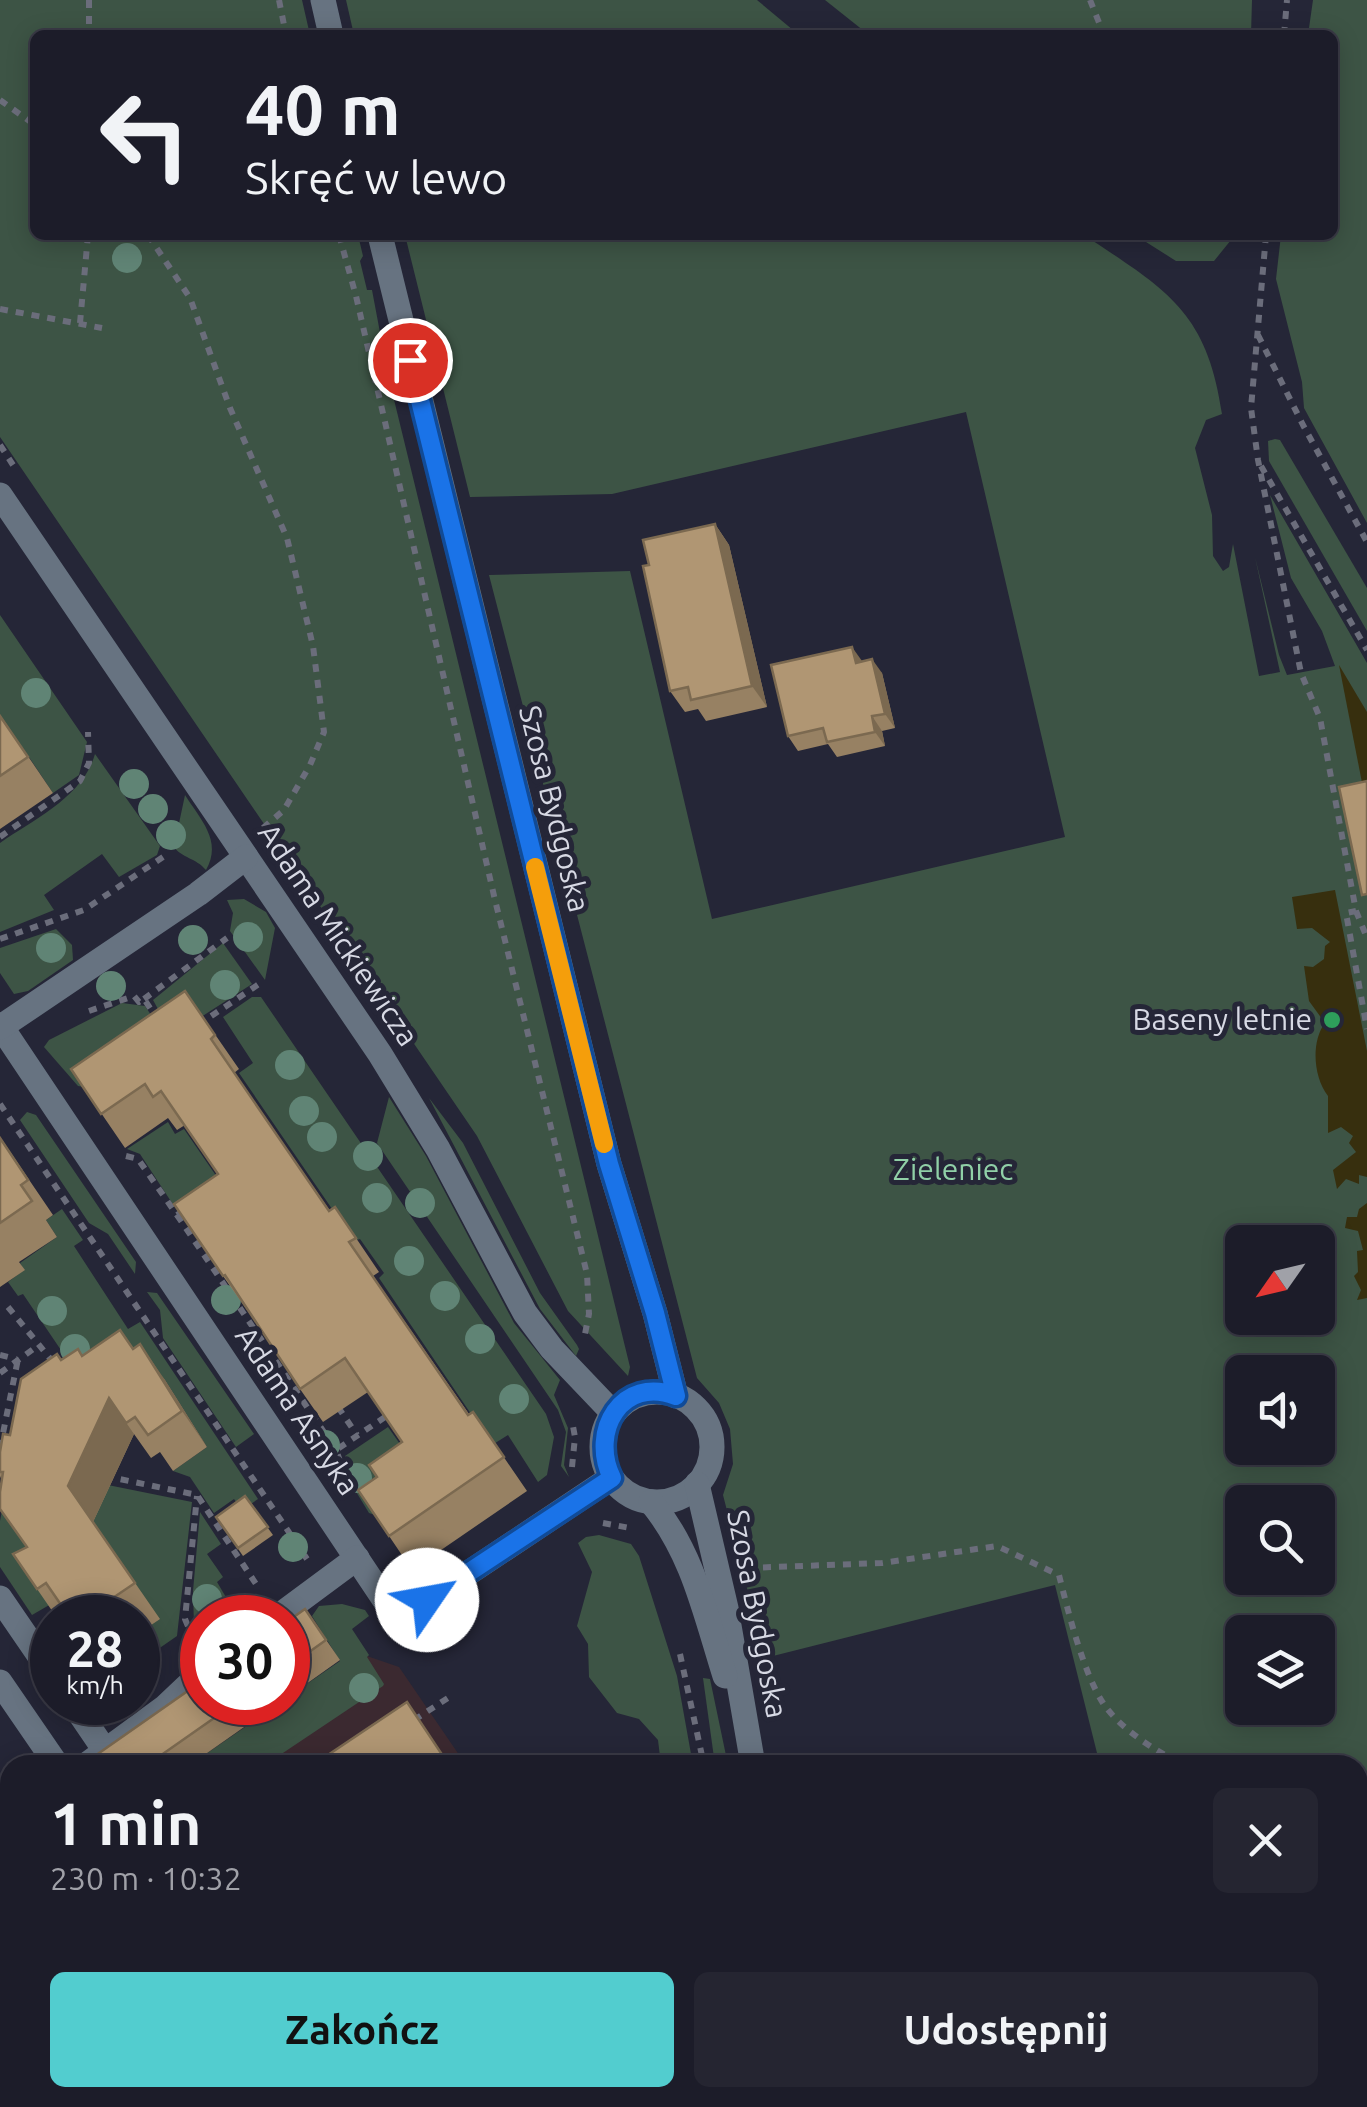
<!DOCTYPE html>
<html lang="pl">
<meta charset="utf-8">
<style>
:root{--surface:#1c1c29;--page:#252531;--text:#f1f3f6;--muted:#a0a1a8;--line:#3a3a46;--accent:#52cdcf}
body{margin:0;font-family:Ubuntu,sans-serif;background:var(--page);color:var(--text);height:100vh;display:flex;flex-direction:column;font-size:38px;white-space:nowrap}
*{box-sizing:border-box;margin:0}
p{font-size:32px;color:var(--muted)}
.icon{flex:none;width:55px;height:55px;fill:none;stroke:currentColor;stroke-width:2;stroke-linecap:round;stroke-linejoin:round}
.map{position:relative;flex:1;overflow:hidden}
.drawer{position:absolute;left:0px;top:1755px;width:1368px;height:352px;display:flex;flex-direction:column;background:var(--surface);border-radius:30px 30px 0 0;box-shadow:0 5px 25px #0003,0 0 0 2px var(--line)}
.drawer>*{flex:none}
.hud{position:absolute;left:30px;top:30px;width:1308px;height:210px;border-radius:15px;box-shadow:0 5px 25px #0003,0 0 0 2px var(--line);background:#1c1c29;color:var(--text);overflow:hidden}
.needle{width:65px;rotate:236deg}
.fabs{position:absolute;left:1225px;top:1225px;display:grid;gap:20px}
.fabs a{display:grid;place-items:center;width:110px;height:110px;border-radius:15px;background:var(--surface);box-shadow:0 5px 25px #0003,0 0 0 2px var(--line);font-size:50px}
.speed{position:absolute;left:30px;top:1595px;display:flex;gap:20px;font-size:50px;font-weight:700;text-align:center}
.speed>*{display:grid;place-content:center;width:130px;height:130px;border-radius:50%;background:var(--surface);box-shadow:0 5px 25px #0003,0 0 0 2px var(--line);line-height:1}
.speed small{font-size:25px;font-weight:400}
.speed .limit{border:15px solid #d22;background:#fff;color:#111}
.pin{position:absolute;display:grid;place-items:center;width:85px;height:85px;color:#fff;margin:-42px;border:5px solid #fff;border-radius:50%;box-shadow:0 2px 10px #0007}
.me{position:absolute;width:110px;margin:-55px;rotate:57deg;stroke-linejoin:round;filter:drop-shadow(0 0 8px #0008)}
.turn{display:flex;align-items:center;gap:35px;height:210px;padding:0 50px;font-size:45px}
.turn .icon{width:130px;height:130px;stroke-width:2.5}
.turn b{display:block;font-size:70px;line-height:85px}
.round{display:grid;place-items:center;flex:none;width:105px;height:105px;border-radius:15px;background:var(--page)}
.summary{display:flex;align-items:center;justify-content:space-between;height:170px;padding:0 50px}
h1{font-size:60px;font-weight:700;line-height:75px}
.button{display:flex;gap:20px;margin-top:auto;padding:20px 50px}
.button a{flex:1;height:115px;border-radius:15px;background:var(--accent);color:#111;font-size:40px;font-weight:700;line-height:115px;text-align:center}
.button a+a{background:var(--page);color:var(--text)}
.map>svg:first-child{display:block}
.commercial{fill:#3b2930}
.green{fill:#3d5445;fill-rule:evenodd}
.sand{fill:#372f0e}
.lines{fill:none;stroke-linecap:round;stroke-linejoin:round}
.path{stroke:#6b6d7b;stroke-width:6;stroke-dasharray:8 8;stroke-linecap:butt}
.minor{stroke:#677381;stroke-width:25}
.tree{fill:#608475}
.wall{fill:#978163}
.shaded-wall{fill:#7b6950}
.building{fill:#b09673;stroke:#7b6950;stroke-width:2.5}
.route-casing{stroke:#114b97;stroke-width:25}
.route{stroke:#1a73e8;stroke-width:18}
.slow{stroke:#f59e0b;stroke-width:18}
.leisure-dot{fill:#2e9e5b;stroke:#252637;stroke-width:4}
.labels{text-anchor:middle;stroke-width:10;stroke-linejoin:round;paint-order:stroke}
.street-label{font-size:30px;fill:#d7d9e4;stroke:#252637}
.poi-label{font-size:30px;fill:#d7d9e4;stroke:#252637;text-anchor:end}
.park-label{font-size:30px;fill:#90d0a7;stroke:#252637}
</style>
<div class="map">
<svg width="1367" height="2107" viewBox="0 0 1367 2107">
<rect width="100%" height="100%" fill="#252637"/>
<!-- commercial -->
<g class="commercial">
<path d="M367,1656l32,11 67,98h-276l90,-62 8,-1z"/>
<path d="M10,1898v200h597l-14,9h-593v-202z"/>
</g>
<!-- green -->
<g class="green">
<path d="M0,0h302l8,35h-275v200h323l5,21 -3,5 7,29h5l16,85 242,992 -2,9 -60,-65 -91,-175 -477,-699z"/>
<path d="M346,0h411l42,35h-445z"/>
<path d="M825,0h427l-1,35h-382z"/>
<path d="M1313,0h54v523l-63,-115 -2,-26 -26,-103 5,-44h51v-200h-24z"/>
<path d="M405,235h679c81,54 123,75 138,179l-16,6 -11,28 17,67 1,41 10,15 6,-4 4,-23 26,132 21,-4 -25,-115 24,98 8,20 48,-9 -13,-35 -31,-53 -21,-83 97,168v1444h-491l-3,-9h485v-333h-258l-45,-180 -290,73 -42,-163 10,-31 -3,-35 -11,-26 -22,-25 -208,-803 141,-4 82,348 353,-82 -99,-425 -354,82 -142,3zM1242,1242h76v76h-76zM1242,1372h76v76h-76zM1242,1502h76v76h-76zM1242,1632h76v76h-76z"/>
<path d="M1135,235h100l-21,26h-38z"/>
<path d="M1275,439l5,1 87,148v43l-98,-170 -1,-20z"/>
<path d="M0,615l87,127 -8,33 -26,18 -30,-45 -23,-24z"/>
<path d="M95,754l65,92 -3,9 -38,22 -17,-23 -58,41 10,15 -54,22v-89c34,-24 83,-46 95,-89z"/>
<path d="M185,795c15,24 38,46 21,75 -10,-12 -24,-12 -32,-23z"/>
<path d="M244,899l22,13 9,16 -10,52 -35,-49 3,-18 -6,-13z"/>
<path d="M56,929l16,16 1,15 -45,31 -14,3 -14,-21v-25z"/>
<path d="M223,943l29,41 -54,35 -30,8 -15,-27z"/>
<path d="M252,997h9l285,417 8,23 -7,38 -9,7 -30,-47 -16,10 -113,-167 5,-5 -24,-34 -6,2 -115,-168 14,-10 -30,-46z"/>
<path d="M122,1003l23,3 16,24 -77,57 -6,-1 -34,-39 5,-7z"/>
<path d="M389,1097l37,59 88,167 46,57 -6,15 14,33 -4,37 5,12 -8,-11 5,-34 -8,-22 -181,-267z"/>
<path d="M429,1098l34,45 77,150 37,52 2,4 -3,7 -36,-47z"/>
<path d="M27,1112l9,3 100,147 -1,12 -27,-40 -19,-11 -69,-103z"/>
<path d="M168,1122l7,12 9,-5 35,51 -38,26h-7l-34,-52 -13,-5z"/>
<path d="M62,1209l21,31 -9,6 54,83 12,-7 118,177 -16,11 -8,-11 -20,14 -24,-36 -17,-6 34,-24 -42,-67 -75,13 -67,-99 -5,2 -10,-14 16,-12 -4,-7 37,-26 -11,-17z"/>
<path d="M147,1292l10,1 97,141 -18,13 -73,-109 -3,-28z"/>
<path d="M388,1427l36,51 -46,38 -9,-3 -14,-23 -10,-34z"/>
<path d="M10,1467l48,133 -26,15 -32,-48v-46z"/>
<path d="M98,1483l94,19 -15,134 -39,27v-40l16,-11 -63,-92z"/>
<path d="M200,1512l21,32 -14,10 16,23 -6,5 13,22 -21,13 -7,1v4l-8,5 -1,-36z"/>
<path d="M599,1535l32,9 8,12 38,120 16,89h-32l-3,-25 -19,-21 -22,-6 -28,-36 -1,-33 -11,-18 15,-54 -14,-29 8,-6z"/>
<path d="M342,1604l23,6 4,6 -17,13 17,26 -2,2 17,27 -1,2 -118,79h-75l90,-62 8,-1v-5l52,-36 -28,-45 7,-10z"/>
<path d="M703,1678l7,1 18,86h-13z"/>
<path d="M554,2098h219l2,9h-235z"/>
</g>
<!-- sand -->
<g class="sand">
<path d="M1339,665l28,47v86h-2z"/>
<path d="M1335,890l32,161v126l-8,-2v9l-13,-5 -9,10 -4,-19 23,-18 -7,-9 4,-7 -12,-9 -13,6v-37c-15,-19 -17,-55 -3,-73l-16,-22 -5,-35 9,1 11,-8 1,-13 5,-4 -18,-14 -15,1 -5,-32z"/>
<path d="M1367,1203v95l-10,2 4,-10 -7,-14 4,-4 -1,-21 6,-1 -5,-19 -13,-3 2,-11h10l2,-8z"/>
</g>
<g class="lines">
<!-- path -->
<g class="path">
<path d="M89,0v35"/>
<path d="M279,0l7,35"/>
<path d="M1090,0l14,35"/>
<path d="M1284,35l3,-35"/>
<path d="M0,100l35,25"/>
<path d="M148,235l42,63 40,110 57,130 26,108 11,86 -14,33 -26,45 -21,18"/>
<path d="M339,235l17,61 139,604 92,374 2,40 -5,25"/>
<path d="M1266,235l-15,173 7,52 43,213 19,45 36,193 -10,2 21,116"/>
<path d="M0,309l102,19"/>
<path d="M80,323l8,-88"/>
<path d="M1258,335l45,90 64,117"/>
<path d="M0,445l13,20"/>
<path d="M1261,466l106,184"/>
<path d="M0,837l80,-56 9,-18 -1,-31"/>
<path d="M1356,911l11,27"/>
<path d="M0,939l84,-29 85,-57"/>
<path d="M144,999l83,-61"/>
<path d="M89,1011l45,-15 5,6 5,-3 14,21"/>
<path d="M198,1025l61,-41"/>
<path d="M0,1104l307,455"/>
<path d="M126,1156l12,3 39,56 9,-6"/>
<path d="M177,1215l159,235"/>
<path d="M8,1307l45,55"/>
<path d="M0,1355l16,4"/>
<path d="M0,1373l39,-28"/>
<path d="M338,1407l19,28"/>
<path d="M0,1448l18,-89"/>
<path d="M572,1467l3,-30 -3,-16"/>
<path d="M105,1476l92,19 63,95"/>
<path d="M346,1477l-10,-27 49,-33"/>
<path d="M603,1523l27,5"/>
<path d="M747,1568l135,-5 115,-17 62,29c9,36 24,97 44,128 17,26 54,49 81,62"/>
<path d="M194,1641l-9,-22 12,-123"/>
<path d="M680,1654l24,111"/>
<path d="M414,1720l37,-24"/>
<path d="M1358,1847l9,5"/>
<path d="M149,2098l6,9"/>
<path d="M782,2098l3,9"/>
<path d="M533,2107l14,-9"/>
</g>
<!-- minor -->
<g class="minor">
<path d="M323,0l8,35"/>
<path d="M380,235l229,929 46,149 21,83"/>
<path d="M0,495l380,559 58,95 87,164 27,36 61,64"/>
<path d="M0,1025l398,595 213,-142"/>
<path d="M1,1027l197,-133 48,-37"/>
<circle cx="657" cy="1447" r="55"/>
<path d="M697,1484l29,124 27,157"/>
<path d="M651,1502c42,51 54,111 74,174"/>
<path d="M0,1598l52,76"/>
<path d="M276,1618l81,-60"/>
<path d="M0,1682l57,83"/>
<path d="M72,1702l34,50"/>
<path d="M86,1765l79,-58 37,-35"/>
<path d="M0,1825l10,-7"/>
<path d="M833,2098l3,9"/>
</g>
</g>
<!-- trees -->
<g class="tree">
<circle cx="127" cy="258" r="15"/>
<circle cx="36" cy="693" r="15"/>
<circle cx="134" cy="784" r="15"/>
<circle cx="153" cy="809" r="15"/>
<circle cx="171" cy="835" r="15"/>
<circle cx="248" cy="937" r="15"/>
<circle cx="193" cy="940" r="15"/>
<circle cx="51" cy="948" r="15"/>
<circle cx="225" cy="985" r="15"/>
<circle cx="111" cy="986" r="15"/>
<circle cx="290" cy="1065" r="15"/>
<circle cx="304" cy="1111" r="15"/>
<circle cx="322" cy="1137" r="15"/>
<circle cx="368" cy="1156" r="15"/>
<circle cx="377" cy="1198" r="15"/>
<circle cx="420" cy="1203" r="15"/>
<circle cx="409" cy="1261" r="15"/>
<circle cx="445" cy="1296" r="15"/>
<circle cx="226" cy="1300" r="15"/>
<circle cx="52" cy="1311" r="15"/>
<circle cx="480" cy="1339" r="15"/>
<circle cx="75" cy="1349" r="15"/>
<circle cx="514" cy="1399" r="15"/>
<circle cx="325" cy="1445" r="15"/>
<circle cx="357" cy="1478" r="15"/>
<circle cx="293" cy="1547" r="15"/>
<circle cx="207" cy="1599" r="15"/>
<circle cx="364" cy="1688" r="15"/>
</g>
<!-- wall -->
<g class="wall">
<path d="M715,524l14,21 38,162 -61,14 -8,-12 -13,3 -15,-21 -21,-126z"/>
<path d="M862,661l20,12 13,55 -13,3 3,15 -48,11 -9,-13 -30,7 -10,-15z"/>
<path d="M0,715l53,78 -53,36z"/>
<path d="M185,991l54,78 -5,4 96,138 5,-4 44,65 -6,4 96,138 4,-2 54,79 -115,79 -54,-80 19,-13 25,-35 -34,-50 -45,30 -23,-33 -52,-80 -1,1 -24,-34 -5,-102 -33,-49 -8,5 -9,-12 -43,30 -54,-79z"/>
<path d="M0,1137l53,78 -7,5 11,17 -38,25 6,8 -25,17z"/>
<path d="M133,1349l32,31 42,67 -34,24 -13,-19 -9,6 -17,-24 -41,88 67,97 -22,15v-16h-81l-44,-64 14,-7 -27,-71v-24l61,-92z"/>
<path d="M245,1496l28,39 -30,21 -27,-39z"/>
<path d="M305,1609l35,51 -52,37v-76z"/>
<path d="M202,1702h78l-90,63h-108z"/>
<path d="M162,2098h365l-14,9h-344z"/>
</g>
<!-- shaded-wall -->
<g class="shaded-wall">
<path d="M715,524l14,21 38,162 -15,-21z"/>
<path d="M852,647l10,14 -6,2z"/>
<path d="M872,659l10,14 13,55 -10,-14z"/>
<path d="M872,716l10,15 3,15 -10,-14z"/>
<path d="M140,1344l25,36 42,67 -25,-36z"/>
<path d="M109,1398l25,36 -41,88 67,97 -92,-133z"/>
<path d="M90,1605l9,13h-19z"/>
</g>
<!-- building -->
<g class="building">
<path d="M715,524l37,162 -61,14 -3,-13 -18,4 -27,-125 6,-1 -6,-25z"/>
<path d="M852,647l4,16 16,-4 13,55 -13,2 3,16 -48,10 -4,-14 -35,8 -17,-71z"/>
<path d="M0,716l28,41 -28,19z"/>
<path d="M1367,781v113l-5,1 -23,-108z"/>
<path d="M185,991l30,44 -4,4 118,172 6,-4 21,31 -7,4 119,173 5,-3 31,45 -115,79 -31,-46 19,-13 -8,-12 33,-23 -57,-84 -45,31 -75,-114 -2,1 -49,-72 44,-30 -57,-83 -8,6 -8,-13 -44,30 -30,-45z"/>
<path d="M0,1138l28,42 -7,5 11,16 -32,22z"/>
<path d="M120,1330l13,19 7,-5 42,67 -34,24 -13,-18 -9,6 -17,-25 -41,88 67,97 -40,27 -5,-5 -10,13h-10l-24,-35 -9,6 -24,-35 14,-7 -27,-38v-17l3,-20h-3v-20l3,-18 7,1 11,-56 36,-25 4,6 17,-11 4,7z"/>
<path d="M245,1496l23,31 -30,21 -22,-31z"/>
<path d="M305,1609l21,31 -38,27v-46z"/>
<path d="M202,1681v21h35l-90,63h-65z"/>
<path d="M407,1702l42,63h-136z"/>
<path d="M162,2098h321l-2,1 5,8h-317z"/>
</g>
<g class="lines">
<defs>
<path id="route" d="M410,360l199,804 46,149 21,83c-54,-21 -87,35 -64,82l-185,122"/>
</defs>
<!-- route casing -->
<use href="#route" class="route-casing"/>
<!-- route -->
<use href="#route" class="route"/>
<!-- slow -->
<path class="slow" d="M535,867l69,277"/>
</g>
<!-- markers -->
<circle class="leisure-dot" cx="1332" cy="1020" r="10"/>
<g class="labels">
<!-- street labels -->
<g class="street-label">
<text transform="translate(554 809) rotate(76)" y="10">Szosa Bydgoska</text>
<text transform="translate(338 935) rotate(56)" y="10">Adama Mickiewicza</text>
<text transform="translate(297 1411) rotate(56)" y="10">Adama Asnyka</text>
<text transform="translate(757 1614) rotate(79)" y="10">Szosa Bydgoska</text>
</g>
<!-- poi labels -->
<g class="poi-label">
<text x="1312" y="1030">Baseny letnie</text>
</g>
<!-- park labels -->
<g class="park-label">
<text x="953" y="1180">Zieleniec</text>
</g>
</g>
</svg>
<div class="fabs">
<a><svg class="needle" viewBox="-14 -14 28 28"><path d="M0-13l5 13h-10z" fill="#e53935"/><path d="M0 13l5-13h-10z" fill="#a0a1a8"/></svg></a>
<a><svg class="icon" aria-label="sound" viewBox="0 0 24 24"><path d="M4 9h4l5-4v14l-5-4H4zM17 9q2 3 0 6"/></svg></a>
<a><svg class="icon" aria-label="search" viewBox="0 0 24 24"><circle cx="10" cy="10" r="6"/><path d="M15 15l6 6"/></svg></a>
<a><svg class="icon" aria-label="layers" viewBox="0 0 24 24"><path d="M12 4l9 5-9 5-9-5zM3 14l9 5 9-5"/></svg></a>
</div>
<div class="speed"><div>28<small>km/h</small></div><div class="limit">30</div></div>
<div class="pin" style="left:410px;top:360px;background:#d93025"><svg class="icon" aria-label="arrive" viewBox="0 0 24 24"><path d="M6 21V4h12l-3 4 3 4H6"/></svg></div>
<svg class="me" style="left:427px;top:1600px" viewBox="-20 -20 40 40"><circle r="19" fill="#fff"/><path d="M0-13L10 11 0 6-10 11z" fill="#1a73e8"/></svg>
<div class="hud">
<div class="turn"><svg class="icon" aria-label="left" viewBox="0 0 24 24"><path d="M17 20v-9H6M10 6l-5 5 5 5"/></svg><div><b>40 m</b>Skręć w lewo</div></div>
</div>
<section class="drawer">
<div class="summary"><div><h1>1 min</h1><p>230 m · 10:32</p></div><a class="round"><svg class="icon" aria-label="close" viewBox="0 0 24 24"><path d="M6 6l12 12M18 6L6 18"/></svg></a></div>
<div class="button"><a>Zakończ</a><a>Udostępnij</a></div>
</section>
</div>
